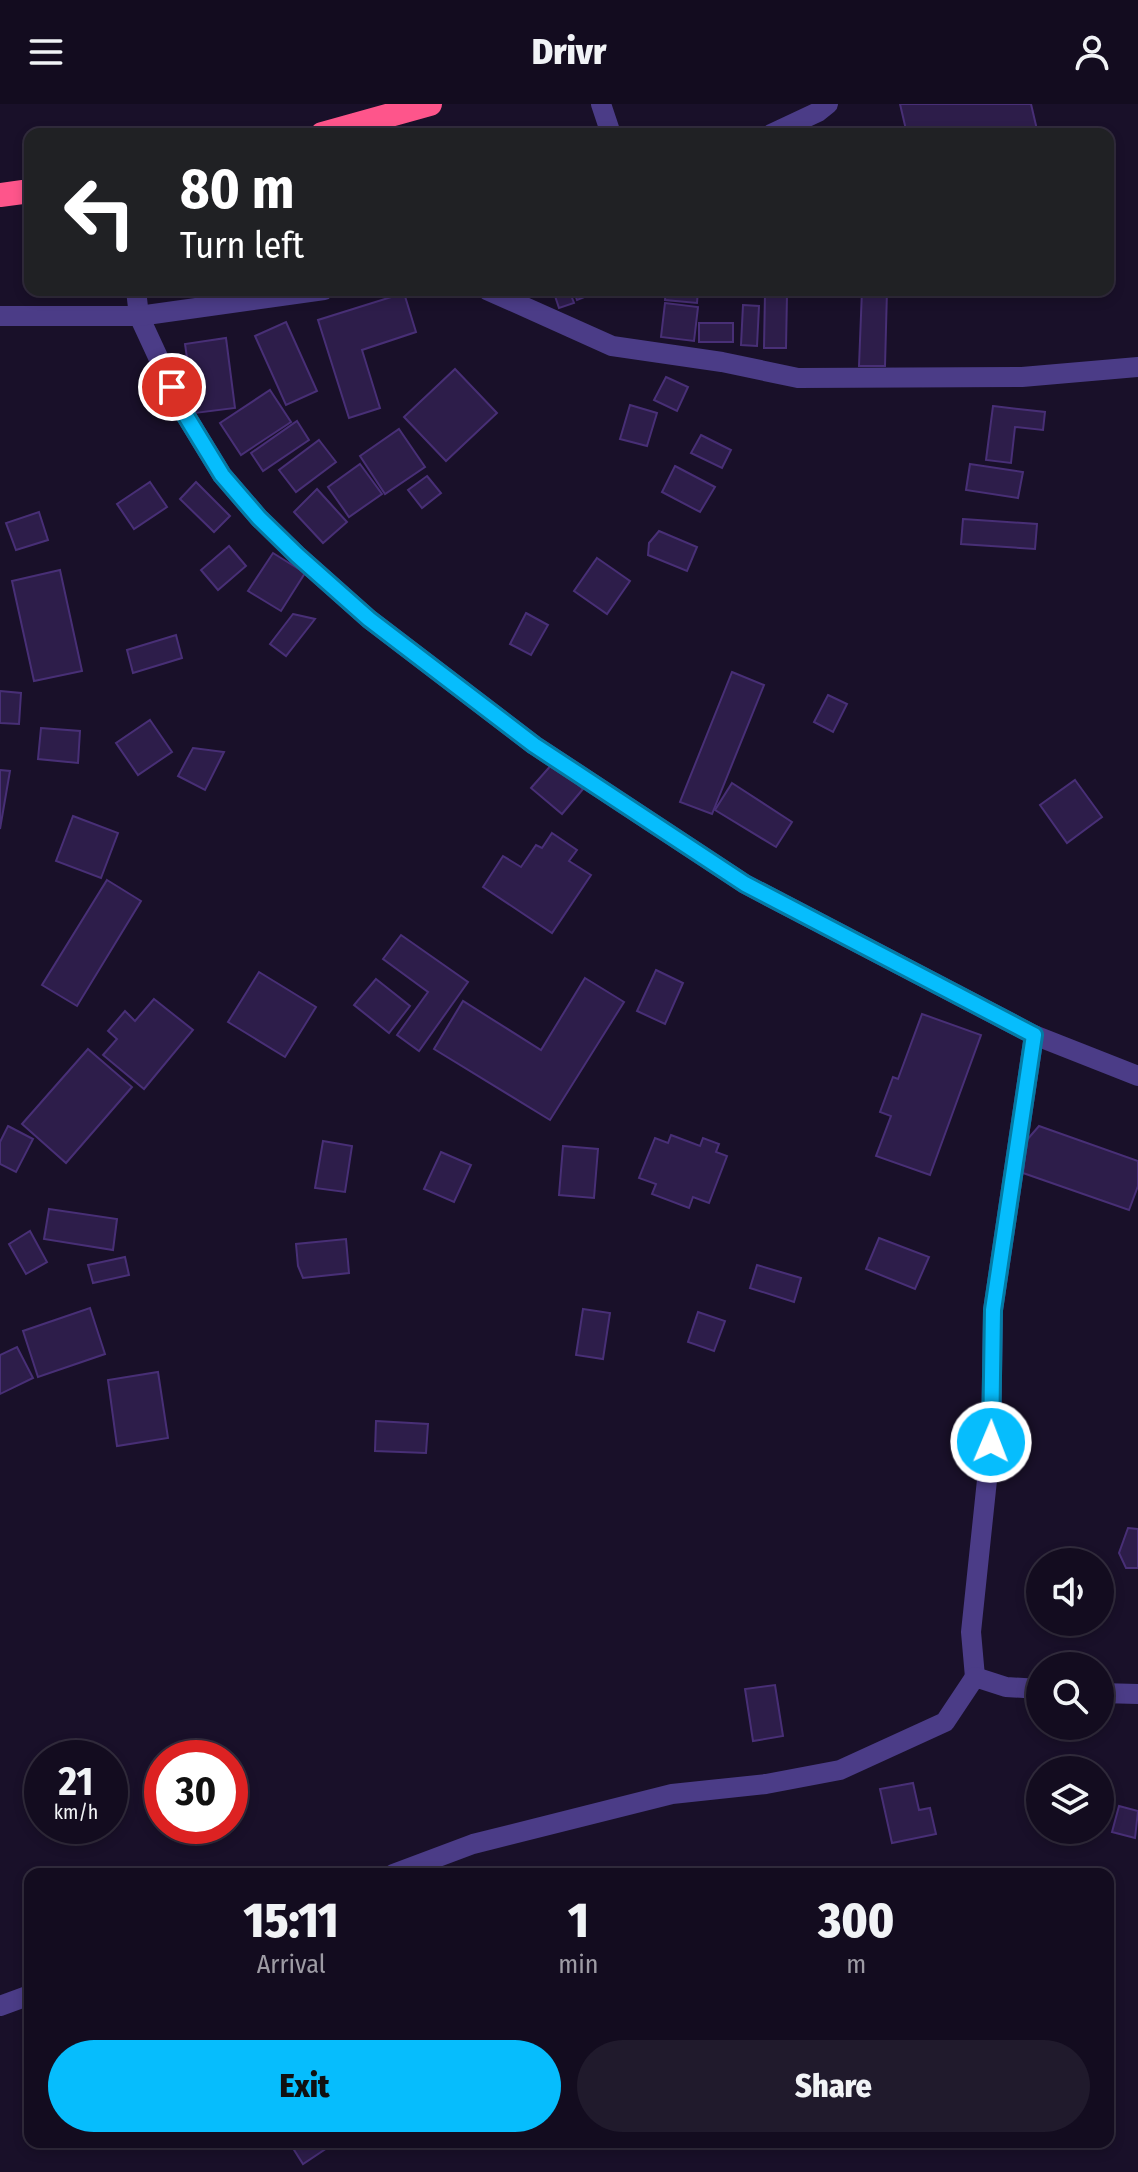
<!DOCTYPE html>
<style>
:root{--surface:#130c1f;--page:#201a2c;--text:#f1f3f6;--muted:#9d9ba4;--line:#322c3d;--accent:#06bdfd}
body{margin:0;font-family:"Fira Sans Condensed",sans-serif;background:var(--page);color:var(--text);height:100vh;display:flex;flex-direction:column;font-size:30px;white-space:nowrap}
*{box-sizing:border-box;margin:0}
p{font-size:26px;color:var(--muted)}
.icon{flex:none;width:44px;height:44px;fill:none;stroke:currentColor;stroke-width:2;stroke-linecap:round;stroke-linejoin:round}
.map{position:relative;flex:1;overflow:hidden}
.sheet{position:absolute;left:24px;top:1764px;width:1090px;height:280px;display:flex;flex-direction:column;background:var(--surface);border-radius:16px;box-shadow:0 4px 12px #0003,0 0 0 2px var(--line)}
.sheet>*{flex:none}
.top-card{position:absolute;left:24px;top:24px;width:1090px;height:168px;border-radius:16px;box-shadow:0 4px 12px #0003,0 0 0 2px var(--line);background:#202124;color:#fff;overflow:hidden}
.tools{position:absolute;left:1026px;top:1444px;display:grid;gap:16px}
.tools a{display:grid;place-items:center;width:88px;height:88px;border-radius:50%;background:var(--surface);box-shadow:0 4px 12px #0003,0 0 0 2px var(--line);font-size:40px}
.speed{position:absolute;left:24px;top:1636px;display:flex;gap:16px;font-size:40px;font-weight:700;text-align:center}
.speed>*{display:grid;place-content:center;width:104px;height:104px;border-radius:50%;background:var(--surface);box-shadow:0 4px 12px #0003,0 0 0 2px var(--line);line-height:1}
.speed small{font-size:20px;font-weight:400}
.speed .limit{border:12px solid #d22;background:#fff;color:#111}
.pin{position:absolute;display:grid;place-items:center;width:68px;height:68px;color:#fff;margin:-34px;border:4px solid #fff;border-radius:50%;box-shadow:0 2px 8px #0007}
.me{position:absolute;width:88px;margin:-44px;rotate:1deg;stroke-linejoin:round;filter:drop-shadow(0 0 6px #0008)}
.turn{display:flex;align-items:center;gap:28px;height:168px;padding:0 24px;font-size:36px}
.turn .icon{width:104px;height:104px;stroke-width:2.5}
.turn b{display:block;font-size:56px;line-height:68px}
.eta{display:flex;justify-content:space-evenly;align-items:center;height:136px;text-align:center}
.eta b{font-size:48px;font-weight:800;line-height:56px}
.primary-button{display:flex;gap:16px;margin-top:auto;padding:16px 24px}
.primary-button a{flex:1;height:92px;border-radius:48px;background:var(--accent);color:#111;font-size:32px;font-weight:800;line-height:92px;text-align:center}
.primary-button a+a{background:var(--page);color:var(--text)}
header{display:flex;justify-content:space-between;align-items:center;height:104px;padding:0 24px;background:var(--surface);font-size:36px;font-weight:800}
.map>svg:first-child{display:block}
.building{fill:#2d1d4a;stroke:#482f76;stroke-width:2}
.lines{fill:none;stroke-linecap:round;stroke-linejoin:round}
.street{stroke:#4b3c87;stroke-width:20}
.highway{stroke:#fe558b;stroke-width:24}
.route-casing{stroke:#047ba4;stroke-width:20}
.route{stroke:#06bdfd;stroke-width:14}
</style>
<header><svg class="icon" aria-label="menu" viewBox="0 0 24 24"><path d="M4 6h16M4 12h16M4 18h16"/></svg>Drivr<svg class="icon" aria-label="person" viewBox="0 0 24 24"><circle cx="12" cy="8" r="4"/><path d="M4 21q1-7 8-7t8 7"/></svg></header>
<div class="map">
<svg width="1138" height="2068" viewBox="0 0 1138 2068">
<rect width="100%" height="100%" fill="#191029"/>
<!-- building -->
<g class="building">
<path d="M900,0h131l7,30h-131z"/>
<path d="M553,186h16l5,13 -15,5z"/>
<path d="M573,186h29l-25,10z"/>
<path d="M666,186h32l-1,13 -32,-3z"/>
<path d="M862,186h25l-2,76h-26z"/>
<path d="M404,189l12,39 -54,18 18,58 -31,10 -31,-98z"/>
<path d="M765,189l22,1 -1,54h-22z"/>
<path d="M665,199l33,4 -4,34 -33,-4z"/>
<path d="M743,201l16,1 -2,40 -16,-1z"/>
<path d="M286,218l31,69 -31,14 -31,-69z"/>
<rect x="699" y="219" width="34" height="19"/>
<path d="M226,234l9,70 -40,5 -10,-69z"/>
<path d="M455,265l42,44 -51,48 -42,-44z"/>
<path d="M666,273l22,10 -11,24 -23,-11z"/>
<path d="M270,286l21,32 -50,33 -21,-32z"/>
<path d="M630,301l27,8 -10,33 -27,-7z"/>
<path d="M993,302l52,6 -2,18 -28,-3 -4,36 -25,-3z"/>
<path d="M297,317l12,19 -46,31 -12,-18z"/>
<path d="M399,325l26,38 -40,27 -25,-38z"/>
<path d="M701,331l30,15 -9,18 -31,-15z"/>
<path d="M319,336l17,22 -40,30 -17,-22z"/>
<path d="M360,360l22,30 -33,23 -21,-30z"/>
<path d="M970,360l53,8 -5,26 -52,-8z"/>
<path d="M675,362l40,21 -15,25 -38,-20z"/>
<path d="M427,372l14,17 -19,15 -14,-18z"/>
<path d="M150,378l17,25 -33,22 -17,-25z"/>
<path d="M196,378l34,34 -16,16 -34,-33z"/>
<path d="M317,385l30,33 -24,21 -29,-31z"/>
<path d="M39,408l9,28 -32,10 -10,-27z"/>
<path d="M963,415l74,5 -2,25 -74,-5z"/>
<path d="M659,427l38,16 -10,24 -39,-16 1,-12z"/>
<path d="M229,442l17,20 -28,24 -17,-20z"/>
<path d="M273,449l32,20 -24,38 -33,-20z"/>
<path d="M597,454l33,23 -23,33 -33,-23z"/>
<path d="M60,466l22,101 -48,10 -22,-100z"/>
<path d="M526,509l22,12 -17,30 -21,-11z"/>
<path d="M293,510l22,5 -29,37 -16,-12z"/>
<path d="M176,531l6,23 -49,15 -6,-23z"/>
<path d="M732,568l32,13 -52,129 -32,-12z"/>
<path d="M0,587l21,2 -2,31 -19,-1z"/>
<path d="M828,591l19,9 -14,28 -19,-10z"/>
<path d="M150,616l22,32 -34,23 -22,-32z"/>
<path d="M41,624l39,3 -2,32 -40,-4z"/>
<path d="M193,644l31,4 -19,38 -27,-14z"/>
<path d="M553,659l30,26 -21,25 -31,-26z"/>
<path d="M0,666l10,1 -10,58z"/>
<path d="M1075,676l27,37 -35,26 -27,-38z"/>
<path d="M732,679l60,39 -16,25 -61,-37z"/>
<path d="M73,712l45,17 -17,45 -45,-17z"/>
<path d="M552,729l25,17 -8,11 22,14 -39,58 -69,-46 20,-31 18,11 15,-22 6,3z"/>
<path d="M107,776l34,21 -64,105 -35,-21z"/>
<path d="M401,831l67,47 -49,69 -22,-16 31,-43 -45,-33z"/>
<path d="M656,866l27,13 -18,41 -28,-13z"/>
<path d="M259,868l57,35 -31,50 -57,-35z"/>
<path d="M585,874l39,24 -74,118 -116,-71 29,-48 78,49z"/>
<path d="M376,875l34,27 -21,27 -35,-28z"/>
<path d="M154,895l39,31 -49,59 -41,-34 14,-16 -9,-8 17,-20 10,10z"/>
<path d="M922,910l59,21 -51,140 -54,-19 15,-40 -11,-4 13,-35 5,2z"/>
<path d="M88,945l44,38 -66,76 -44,-39z"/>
<path d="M8,1022l25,13 -17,33 -16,-8v-22z"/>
<path d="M1039,1022l99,35v25l-9,24 -106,-37 3,-32z"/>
<path d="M671,1031l29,11 3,-8 16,6 -3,8 11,4 -18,47 -16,-6 -4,11 -37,-14 4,-10 -17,-6 16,-40 13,5z"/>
<path d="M323,1037l29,5 -7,46 -30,-4z"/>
<path d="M563,1042l35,3 -4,49 -35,-3z"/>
<path d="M441,1048l30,13 -17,37 -30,-13z"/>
<path d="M49,1105l68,10 -4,31 -69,-11z"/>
<path d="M30,1127l17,31 -21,12 -17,-30z"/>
<path d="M879,1134l50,19 -14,32 -49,-20z"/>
<path d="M346,1135l3,34 -46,5 -5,-12 -2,-22z"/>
<path d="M125,1153l4,18 -36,8 -5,-18z"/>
<path d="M757,1161l44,13 -7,24 -44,-14z"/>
<path d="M90,1204l15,46 -67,23 -15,-46z"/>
<path d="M583,1205l27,4 -7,46 -27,-4z"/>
<path d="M698,1208l27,9 -11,30 -26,-9z"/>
<path d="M17,1243l16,31 -33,16v-39z"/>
<path d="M158,1268l10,66 -51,8 -9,-66z"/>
<path d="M376,1317l52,3 -2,29 -51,-2z"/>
<path d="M1128,1424l10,1v39h-12l-7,-15z"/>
<path d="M775,1581l8,51 -30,5 -8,-52z"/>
<path d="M913,1679l6,27 11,-2 6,26 -44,9 -12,-54z"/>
<path d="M1119,1702l19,5 -3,27 -23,-6z"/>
<path d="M289,2038h47l-33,22z"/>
</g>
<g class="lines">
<!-- street -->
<g class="street">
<path d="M601,0l10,30"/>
<path d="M771,30l47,-22 10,-8"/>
<path d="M136,186l3,26 44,95 39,64 37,43 38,37 72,64 165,126 211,139 289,151 104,41"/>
<path d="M487,186l125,56 110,16 76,16 224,-1 116,-10"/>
<path d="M0,212h139l185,-26"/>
<path d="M975,1573l-4,-45 20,-190 2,-132 41,-275"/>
<path d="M1100,1589l38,1"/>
<path d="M393,1770l80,-30 199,-50 94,-10 74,-14 105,-48 30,-45 31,10 34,2"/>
<path d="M0,1902l30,-11"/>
</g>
<!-- highway -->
<g class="highway">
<path d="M322,30l108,-30"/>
<path d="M0,91l30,-4"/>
</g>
</g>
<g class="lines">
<defs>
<path id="route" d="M172,283l11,24 39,64 37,43 38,37 72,64 165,126 211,139 289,151 -41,275 -2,132"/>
</defs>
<!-- route casing -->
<use href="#route" class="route-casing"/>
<!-- route -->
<use href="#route" class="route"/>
</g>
</svg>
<div class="tools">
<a><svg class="icon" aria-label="sound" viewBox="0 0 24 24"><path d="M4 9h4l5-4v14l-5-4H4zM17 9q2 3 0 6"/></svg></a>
<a><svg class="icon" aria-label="search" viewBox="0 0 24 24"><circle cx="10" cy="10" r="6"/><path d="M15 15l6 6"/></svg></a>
<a><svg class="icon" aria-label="layers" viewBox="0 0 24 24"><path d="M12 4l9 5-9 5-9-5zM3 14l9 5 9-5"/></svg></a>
</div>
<div class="speed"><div>21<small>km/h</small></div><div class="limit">30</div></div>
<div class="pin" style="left:172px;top:283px;background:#d93025"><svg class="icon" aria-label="arrive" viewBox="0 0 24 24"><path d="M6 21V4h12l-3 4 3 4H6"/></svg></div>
<svg class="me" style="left:991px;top:1338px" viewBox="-20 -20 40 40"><circle r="17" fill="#06bdfd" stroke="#fff" stroke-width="3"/><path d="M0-11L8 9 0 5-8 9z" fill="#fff"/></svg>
<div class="top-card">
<div class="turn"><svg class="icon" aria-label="left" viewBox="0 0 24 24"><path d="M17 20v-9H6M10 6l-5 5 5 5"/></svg><div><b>80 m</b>Turn left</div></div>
</div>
<section class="sheet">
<div class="eta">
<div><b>15:11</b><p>Arrival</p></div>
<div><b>1</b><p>min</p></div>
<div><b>300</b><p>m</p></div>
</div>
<div class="primary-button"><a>Exit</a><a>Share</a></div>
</section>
</div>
